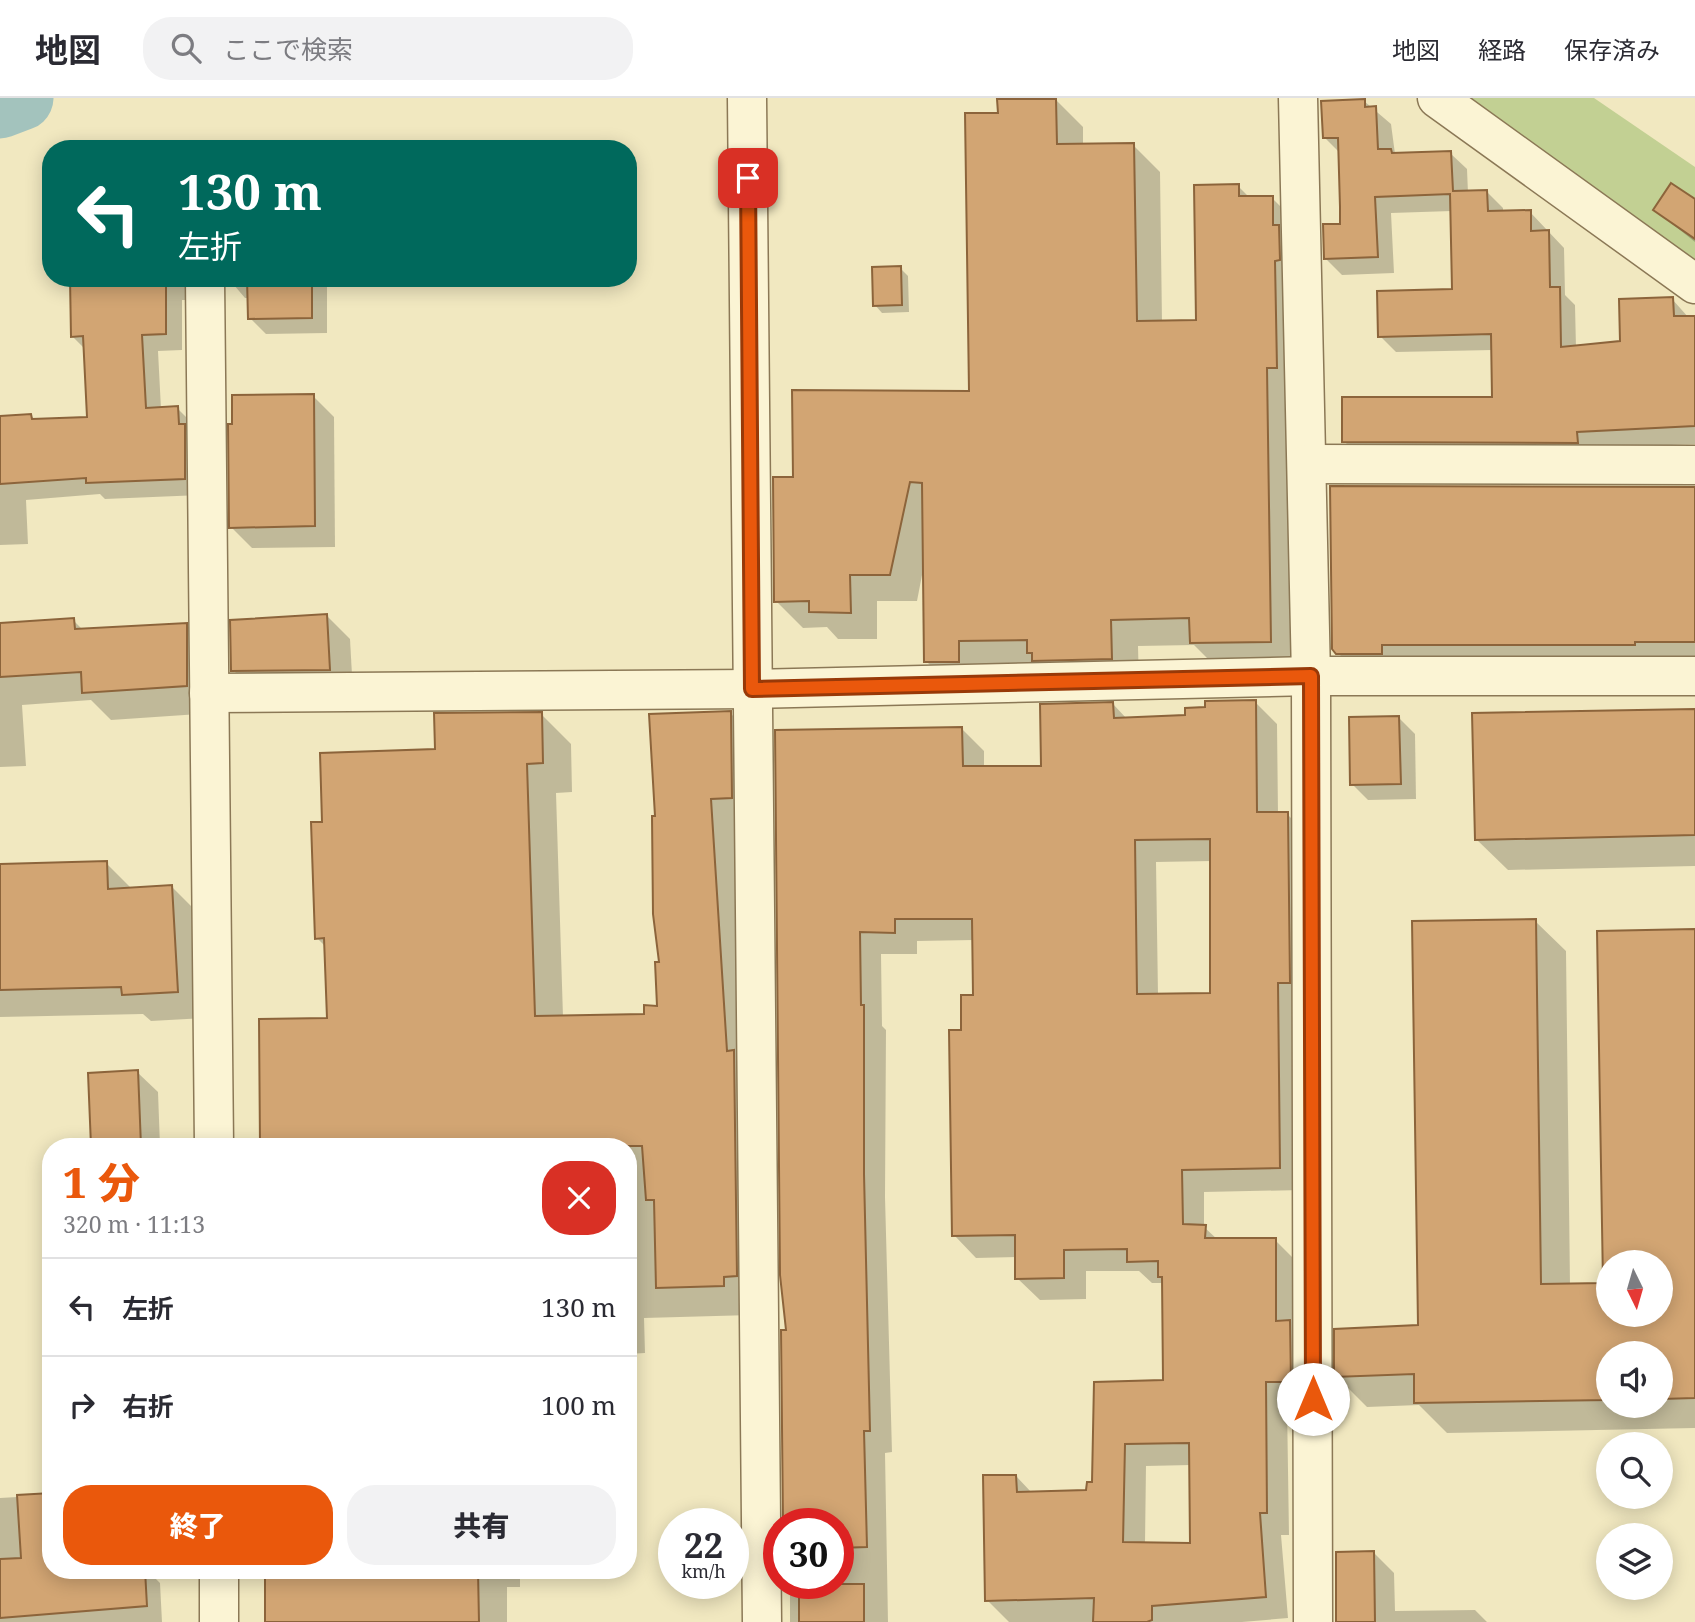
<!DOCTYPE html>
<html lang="ja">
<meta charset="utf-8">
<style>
:root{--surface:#fff;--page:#f2f2f3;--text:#2b2b33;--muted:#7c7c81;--line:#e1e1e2;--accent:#ea580c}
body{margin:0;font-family:"Noto Serif","Noto Sans JP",serif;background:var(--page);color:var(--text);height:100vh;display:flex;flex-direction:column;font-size:26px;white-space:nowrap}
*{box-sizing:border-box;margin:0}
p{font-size:23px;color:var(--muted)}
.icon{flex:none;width:38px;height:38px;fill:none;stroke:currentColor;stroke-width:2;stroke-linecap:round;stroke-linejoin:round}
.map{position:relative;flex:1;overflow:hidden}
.drawer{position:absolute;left:42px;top:1040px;width:595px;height:441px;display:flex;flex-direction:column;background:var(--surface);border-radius:28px;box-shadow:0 4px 18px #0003}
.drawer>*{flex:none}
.top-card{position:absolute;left:42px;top:42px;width:595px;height:147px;border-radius:28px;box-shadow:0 4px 18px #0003;background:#00695c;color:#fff;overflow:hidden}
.needle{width:46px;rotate:175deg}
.tools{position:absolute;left:1596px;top:1152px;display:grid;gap:14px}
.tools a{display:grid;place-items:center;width:77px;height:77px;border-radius:50%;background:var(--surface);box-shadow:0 4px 18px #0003;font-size:35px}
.speed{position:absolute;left:658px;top:1410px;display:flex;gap:14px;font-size:35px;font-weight:700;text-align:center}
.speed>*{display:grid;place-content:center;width:91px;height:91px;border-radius:50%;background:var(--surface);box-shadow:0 4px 18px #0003;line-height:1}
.speed small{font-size:18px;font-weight:400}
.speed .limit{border:10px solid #d22;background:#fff;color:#111}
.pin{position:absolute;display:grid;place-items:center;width:60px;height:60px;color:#fff;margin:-30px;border-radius:14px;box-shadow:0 4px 10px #0006}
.me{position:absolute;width:77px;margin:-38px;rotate:0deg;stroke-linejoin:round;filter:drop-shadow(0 0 5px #0008)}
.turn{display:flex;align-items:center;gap:24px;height:147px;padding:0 21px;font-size:32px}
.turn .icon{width:91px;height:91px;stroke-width:2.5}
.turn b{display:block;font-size:49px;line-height:60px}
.round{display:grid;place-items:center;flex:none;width:74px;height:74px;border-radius:28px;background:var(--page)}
.headline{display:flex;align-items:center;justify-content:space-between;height:119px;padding:0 21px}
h1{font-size:42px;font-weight:800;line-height:52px;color:var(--accent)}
.action{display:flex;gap:14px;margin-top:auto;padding:14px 21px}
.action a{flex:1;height:80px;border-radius:28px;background:var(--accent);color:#fff;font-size:28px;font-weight:800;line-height:80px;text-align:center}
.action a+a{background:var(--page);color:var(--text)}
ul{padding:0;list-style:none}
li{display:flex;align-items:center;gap:21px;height:98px;padding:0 21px;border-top:2px solid var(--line)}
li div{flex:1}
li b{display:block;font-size:26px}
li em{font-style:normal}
header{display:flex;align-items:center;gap:42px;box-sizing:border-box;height:98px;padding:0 35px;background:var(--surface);border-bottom:2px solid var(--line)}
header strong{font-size:33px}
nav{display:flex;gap:38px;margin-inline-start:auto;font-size:24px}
.search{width:490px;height:63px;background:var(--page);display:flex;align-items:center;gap:18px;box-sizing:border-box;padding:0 24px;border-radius:28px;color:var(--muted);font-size:26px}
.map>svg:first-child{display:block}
.green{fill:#c2d093}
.shadow{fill:#0003;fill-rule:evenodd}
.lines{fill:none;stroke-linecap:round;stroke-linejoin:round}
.river{stroke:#a3c3bd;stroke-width:65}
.building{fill:#d2a573;stroke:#8c643b;stroke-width:2;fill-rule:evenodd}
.street-casing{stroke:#8b7856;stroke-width:41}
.street{stroke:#fbf4d4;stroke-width:38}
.route-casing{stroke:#983908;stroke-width:18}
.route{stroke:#ea580c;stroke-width:12}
</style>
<header>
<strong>地図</strong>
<div class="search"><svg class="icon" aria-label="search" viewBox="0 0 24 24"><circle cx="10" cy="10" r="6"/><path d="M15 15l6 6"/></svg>ここで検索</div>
<nav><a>地図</a><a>経路</a><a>保存済み</a></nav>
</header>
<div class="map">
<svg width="1695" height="1524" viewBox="0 0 1695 1524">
<rect width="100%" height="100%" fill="#f1e8c0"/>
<!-- green -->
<path class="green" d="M1422,0h172l101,69v124z"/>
<!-- shadow -->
<g class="shadow">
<path d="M1056,2l27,27v19l50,-1 27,27 2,150 35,-1 41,-135 12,12h22l27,27 -2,443 -78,2 -25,-25 -56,1 1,39 -186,3 -27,-27 -3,-91 -6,31h-40v38h-39l-11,-12 -24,1 -27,-27 18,-122 177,-86 28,-278z"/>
<path d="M1364,3l27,23 4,30 55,-1 17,16 1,24 19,-1 16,16v5l27,-1 34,36 1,47 10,10 1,43 46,-5 50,-44 17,19 6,-1v127l-335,14 -16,-17 150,-43 -1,-48 -97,2 -16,-16 74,-45 -2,-80 -61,2 3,60 -52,2 -17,-17 16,-32 -1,-73 -16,-16z"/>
<path d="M1695,104v40l-40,-32z"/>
<path d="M900,170l8,8 1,36 -27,1 -7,-8z"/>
<path d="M71,180h137l-9,22h-17v50l-24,1 3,58 16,-1 17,17 7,70 -96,4 -5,-5 -74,6 2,44 -28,1v-127l31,-2 5,5 52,-2 -3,-70 -13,-13z"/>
<path d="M228,180h94l5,7v48l-61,1 -16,-16 -1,-20h-4z"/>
<path d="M313,298l21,21 1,130 -83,1 -21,-21z"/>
<path d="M1695,388v170l-341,13 -16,-16 -6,-165z"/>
<path d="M326,517l24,24 3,54 -96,1 -24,-24z"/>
<path d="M73,522l10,10 103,-6 27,28 1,61 -103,7 -20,-20 -69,5 4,61 -26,1v-135z"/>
<path d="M1255,604l22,22 1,90h9l22,22 -7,354 -98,2v35l14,13h57l22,22 15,141 -25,1 2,131h-8l7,83 -46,4h-233l-22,-22 29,-124 16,17 56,-1 76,-110v-99h-12l-13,-12h-53v28l-46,1 -23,-22v-21l-41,1 -22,-23 9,-204 12,-34 -1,-57 -57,1v13h-36l1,72 4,4 -1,167 7,255 -7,1 3,169h-98v-38h48v-60h-53l-2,-192h4l-10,-601 185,-2 22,22v16h59l70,-63 14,15 60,-2zM1212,763v134h-54l-2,-133zM1191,1367l1,80 -47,-1 1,-78z"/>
<path d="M1695,613v155l-187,4 -32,-31z"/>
<path d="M730,615l30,29 -8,573 -108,3 1,35 -17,1v-208h-366l-2,-125 69,-1 -2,-72 -10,-10 7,-114 113,-73 104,-37 30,30 1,48 -16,1 7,224 83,-1 13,-9 2,-43 -4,-146z"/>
<path d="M1399,620l16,16 1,65 -48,1 -16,-16z"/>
<path d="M106,765l26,26 39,-3 28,28 6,104 -54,3 -8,-7 -143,3v-152z"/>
<path d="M1535,823l31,30 4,334h34l-6,-353 97,-1v497l-248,5 -28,-28 -52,2 -31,-31 84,-49zM1608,1164h53v52h-53zM1608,1255h53v52h-53z"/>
<path d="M137,974l21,20 2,54h-67l-3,-72z"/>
<path d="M51,1397v75h96l13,13 2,39h-162v-124z"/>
<path d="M1374,1455l20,20 1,38 80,-1 12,12h-149z"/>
<path d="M266,1472h254v17h-13v35h-240z"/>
</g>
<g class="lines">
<!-- river -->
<path class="river" d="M0,8l21,-8"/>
</g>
<!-- building -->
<g class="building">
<path d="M997,1h59l1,45 77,-1 3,178 59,-1 -2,-135 45,-1v12h34v29h6l1,35 -5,1 2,107h-10l4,274 -81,1 -1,-25 -78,2 1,39 -80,2v-8h-5v-13l-68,1v21h-35l-2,-179 -12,-1 -20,93h-40l1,38 -42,-1v-11l-35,1 -1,-125h20l-1,-87 177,1 -4,-278h33z"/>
<path d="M1365,1v8l11,-1 2,43h13l1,4 59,-2 2,40 34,-1 1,21 43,-1v21l18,-1 1,57h10l1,60 59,-6 -1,-42 54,-2 1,19h21v110l-118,6 1,11 -236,-1v-45h150l-1,-63 -113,3 -1,-46 75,-2 -2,-95 -75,3 3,60 -54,2 -1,-35h17v-17l-2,-69h-15l-2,-37z"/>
<path d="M1671,85l24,16v40l-42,-29z"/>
<path d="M901,168l1,39 -29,1 -1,-39z"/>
<path d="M70,180h96v56l-24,1 4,73 32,-2 1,18h6v55l-99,4v-5l-86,6v-68l31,-2 1,5 55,-2 -4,-81 -12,1z"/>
<path d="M247,180h65v40l-64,1z"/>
<path d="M314,296l1,132 -86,2 -1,-104h4v-29z"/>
<path d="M1330,388l365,1v155h-60v3h-253v9h-46l-4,-5z"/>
<path d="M327,516l3,56 -99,1 -1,-51z"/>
<path d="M74,520l1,11 112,-6v63l-105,7 -1,-21 -81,5v-54z"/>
<path d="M1256,602l1,112h31l2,171h-12l2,185 -98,2 1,54 23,1 -1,13h71v83l14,-1 1,62h-25l1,131h-7l6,84 -114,9v14l-5,2h-54l1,-24 -109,3 -2,-126h33l1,17 69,-2 1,-8h5l2,-100 69,-2 -1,-103h-4v-16l-31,1v-13l-63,1v28l-49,1v-44l-63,1 -3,-206h12v-35h12l-1,-76h-77v14l-35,-1 1,73h3v169l6,257h-6l3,116 -29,1v-24h-55l-2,-194h5l-6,-55 -5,-545 187,-3 1,39h78l-1,-62 73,-2 1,16 71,-3v-7l20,-1v-6zM1210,741v154l-73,1 -2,-154zM1189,1345l1,100 -67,-1 2,-98z"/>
<path d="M1695,611v126l-220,5 -3,-127z"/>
<path d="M731,613l1,87 -21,1 16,252 7,-1 3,226 -13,1v9l-68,2 -2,-88h-8l-4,-54h-382l-1,-127 68,-1 -3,-80 -9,1 -4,-117h11l-2,-69 115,-4 -1,-36 108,-1 1,51 -16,1 8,252 109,-2v-9l13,1 -2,-44h4l-6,-48 -1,-98h3l-6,-102z"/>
<path d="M1399,618l2,68 -51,1 -1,-68z"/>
<path d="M107,763l1,28 64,-4 6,107 -56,3 -1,-8 -121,3v-126z"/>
<path d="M1536,821l5,365 62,-1 -6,-352 98,-2v469l-34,1v-46h-53v47l-194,3v-29l-80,3v-48l84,-4 -6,-404zM1608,1164h53v52h-53z"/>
<path d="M138,972l3,76h-50l-3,-73z"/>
<path d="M51,1395v77h94l2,36 -147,12v-59l21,-1 -4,-63z"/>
<path d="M1374,1453l1,71h-39v-70z"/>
<path d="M265,1472h213l1,52h-214z"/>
<rect x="799" y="1486" width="65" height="38"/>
</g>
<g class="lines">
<defs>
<g id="street">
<path d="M747,0l15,1524"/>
<path d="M1298,0l13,578 2,946"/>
<path d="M1437,0l258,186"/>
<path d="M205,180l9,868"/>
<path d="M1307,366l388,1"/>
<path d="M209,595l543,-4 559,-13h384"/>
<path d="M219,1472v52"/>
</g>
</defs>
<!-- street casing -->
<use href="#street" class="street-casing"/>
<!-- street -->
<use href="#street" class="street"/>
</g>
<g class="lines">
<defs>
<path id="route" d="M748,80l4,511 559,-13 2,723"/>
</defs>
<!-- route casing -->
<use href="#route" class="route-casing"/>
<!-- route -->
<use href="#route" class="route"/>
</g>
</svg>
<div class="tools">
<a><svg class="needle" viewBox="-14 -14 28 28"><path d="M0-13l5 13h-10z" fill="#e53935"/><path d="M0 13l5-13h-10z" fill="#7c7c81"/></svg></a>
<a><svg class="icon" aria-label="sound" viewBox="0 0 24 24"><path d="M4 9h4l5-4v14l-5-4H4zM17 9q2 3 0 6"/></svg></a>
<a><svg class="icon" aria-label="search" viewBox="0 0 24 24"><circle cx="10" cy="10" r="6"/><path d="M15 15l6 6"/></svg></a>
<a><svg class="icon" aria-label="layers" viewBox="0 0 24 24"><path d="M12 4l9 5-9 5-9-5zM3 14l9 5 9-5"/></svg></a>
</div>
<div class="speed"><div>22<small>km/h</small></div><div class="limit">30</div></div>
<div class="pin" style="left:748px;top:80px;background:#d93025"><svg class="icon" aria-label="arrive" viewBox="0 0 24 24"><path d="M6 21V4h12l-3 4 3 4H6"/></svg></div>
<svg class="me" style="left:1313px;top:1301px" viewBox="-20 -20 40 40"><circle r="19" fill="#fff"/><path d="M0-13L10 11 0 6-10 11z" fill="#ea580c"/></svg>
<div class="top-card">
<div class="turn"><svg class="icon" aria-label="left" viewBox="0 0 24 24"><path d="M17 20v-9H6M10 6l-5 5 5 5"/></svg><div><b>130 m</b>左折</div></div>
</div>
<section class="drawer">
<div class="headline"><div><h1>1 分</h1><p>320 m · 11:13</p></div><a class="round" style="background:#d93025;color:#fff"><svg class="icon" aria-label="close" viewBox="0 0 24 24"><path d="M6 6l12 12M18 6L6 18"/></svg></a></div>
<ul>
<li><svg class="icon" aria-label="left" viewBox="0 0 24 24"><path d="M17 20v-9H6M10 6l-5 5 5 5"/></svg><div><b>左折</b></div><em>130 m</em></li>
<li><svg class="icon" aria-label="right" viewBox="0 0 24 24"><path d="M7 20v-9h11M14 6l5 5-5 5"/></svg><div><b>右折</b></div><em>100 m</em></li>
</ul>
<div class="action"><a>終了</a><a>共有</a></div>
</section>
</div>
